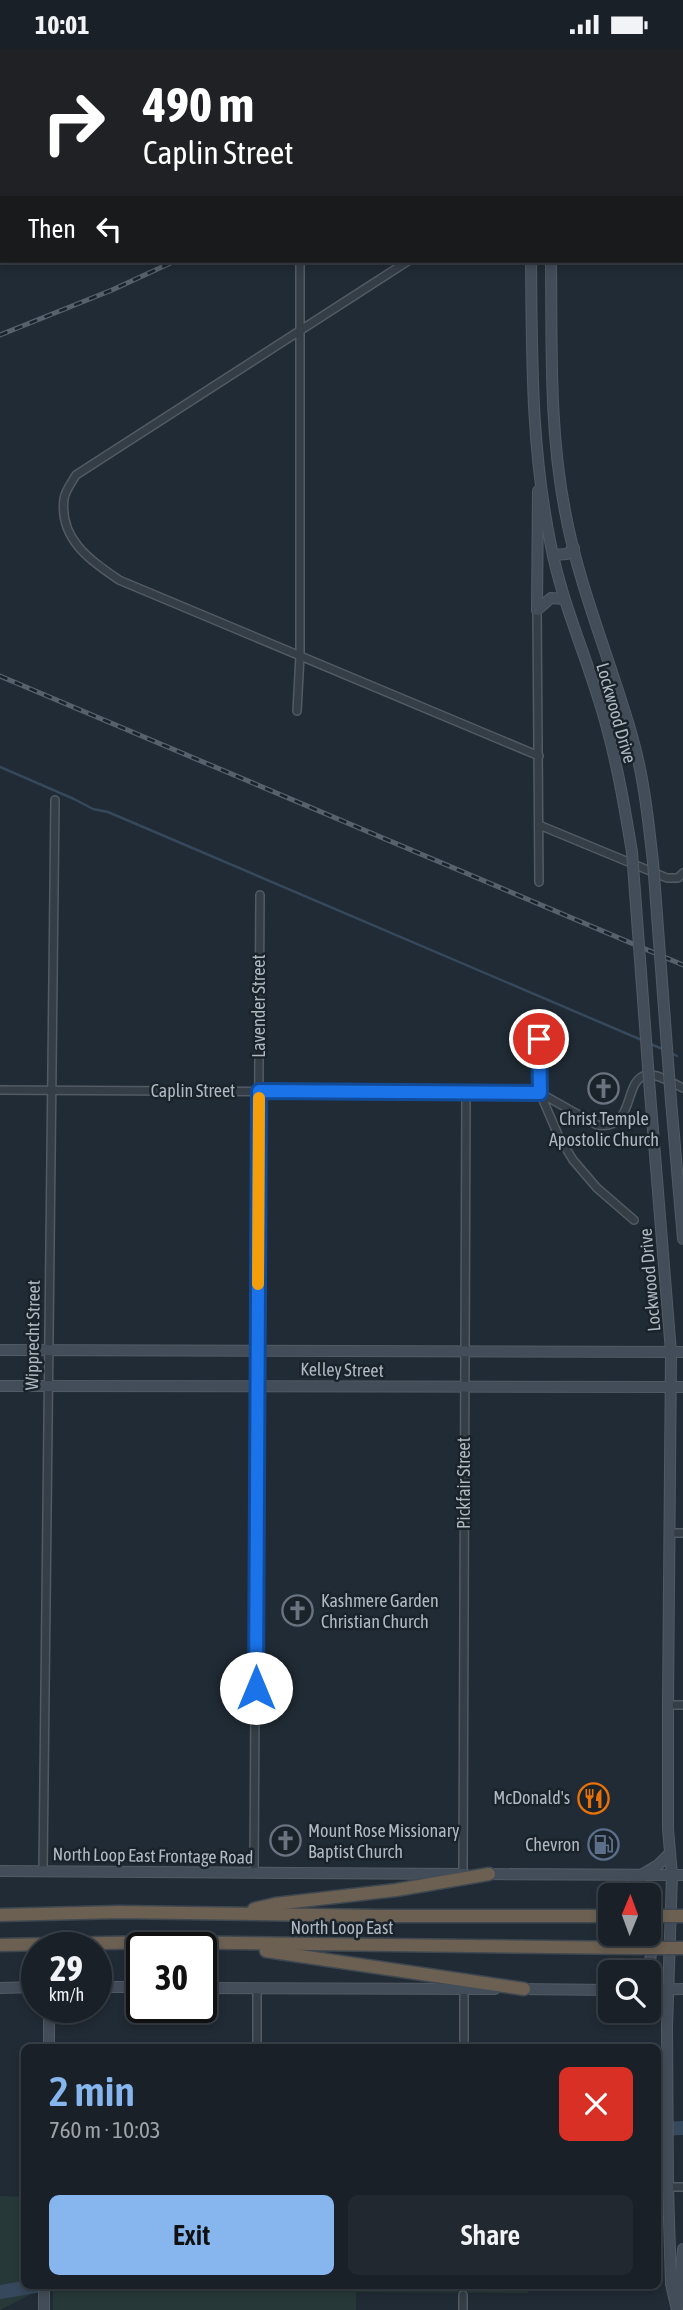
<!DOCTYPE html>
<meta charset="utf-8">
<style>
:root{--surface:#192028;--page:#222830;--text:#f1f3f6;--muted:#9fa3a8;--line:#373e45;--accent:#87b6ef}
body{margin:0;font-family:"Asap Condensed",sans-serif;background:var(--page);color:var(--text);height:100vh;display:flex;flex-direction:column;font-size:26px;white-space:nowrap}
*{box-sizing:border-box;margin:0}
p{font-size:23px;color:var(--muted)}
.icon{flex:none;width:38px;height:38px;fill:none;stroke:currentColor;stroke-width:2;stroke-linecap:round;stroke-linejoin:round}
.map{position:relative;flex:1;overflow:hidden}
.panel{position:absolute;left:21px;top:1995px;width:640px;height:245px;display:flex;flex-direction:column;background:var(--surface);border-radius:10px;box-shadow:0 4px 10px #0003,0 0 0 2px var(--line)}
.panel>*{flex:none}
.hud{position:absolute;left:0px;top:0px;width:684px;height:214px;box-shadow:0 4px 10px #0003,0 0 0 2px var(--line);background:#202124;color:#fff;overflow:hidden}
.needle{width:46px;rotate:1deg}
.tools{position:absolute;left:598px;top:1834px;display:grid;gap:14px}
.tools a{display:grid;place-items:center;width:63px;height:63px;border-radius:10px;background:var(--surface);box-shadow:0 4px 10px #0003,0 0 0 2px var(--line);font-size:35px}
.speed{position:absolute;left:21px;top:1883px;display:flex;gap:14px;font-size:35px;font-weight:700;text-align:center}
.speed>*{display:grid;place-content:center;width:91px;height:91px;border-radius:50%;background:var(--surface);box-shadow:0 4px 10px #0003,0 0 0 2px var(--line);line-height:1}
.speed small{font-size:18px;font-weight:400}
.speed .limit{border:4px solid #111;border-radius:10px;background:#fff;color:#111}
.pin{position:absolute;display:grid;place-items:center;width:60px;height:60px;color:#fff;margin:-30px;border:4px solid #fff;border-radius:50%;box-shadow:0 2px 7px #0007}
.me{position:absolute;width:77px;margin:-38px;rotate:0deg;stroke-linejoin:round;filter:drop-shadow(0 0 5px #0008)}
.turn{display:flex;align-items:center;gap:24px;height:147px;padding:0 28px;font-size:32px}
.turn .icon{width:91px;height:91px;stroke-width:2.5}
.turn b{display:block;font-size:49px;line-height:60px}
.then{display:flex;align-items:center;height:66px;padding:0 28px;background:#0003;gap:14px;font-size:26px}
.round{display:grid;place-items:center;flex:none;width:74px;height:74px;border-radius:10px;background:var(--page)}
.headline{display:flex;align-items:center;justify-content:space-between;height:119px;padding:0 28px}
h1{font-size:42px;font-weight:600;line-height:52px;color:var(--accent)}
.cta{display:flex;gap:14px;margin-top:auto;padding:14px 28px}
.cta a{flex:1;height:80px;border-radius:10px;background:var(--accent);color:#111;font-size:28px;font-weight:600;line-height:80px;text-align:center}
.cta a+a{background:var(--page);color:var(--text)}
.status{display:flex;justify-content:space-between;align-items:center;height:49px;padding:0 35px;background:var(--surface);direction:ltr}
.status svg{height:19px;fill:currentColor}
.map>svg:first-child{display:block}
.green{fill:#263938}
.lines{fill:none;stroke-linecap:round;stroke-linejoin:round}
.stream{stroke:#36485c;stroke-width:2.5}
.river{stroke:#36485c;stroke-width:14}
.street-casing{stroke:#525b64;stroke-width:10}
.secondary-casing{stroke:#525b64;stroke-width:12}
.highway-casing{stroke:#3f4851;stroke-width:15}
.street{stroke:#353d46;stroke-width:7}
.secondary{stroke:#434c59;stroke-width:10}
.highway{stroke:#6b6052;stroke-width:12}
.rail-casing{stroke:#57616d;stroke-width:5}
.rail{stroke:#1a222a;stroke-width:2.5;stroke-dasharray:8;stroke-linecap:butt}
.secondary-bridge-casing{stroke:#525b64;stroke-width:12;stroke-linecap:butt}
.highway-bridge-casing{stroke:#3f4851;stroke-width:15;stroke-linecap:butt}
.secondary-bridge{stroke:#434c59;stroke-width:10}
.highway-bridge{stroke:#6b6052;stroke-width:12}
.route-casing{stroke:#114b97;stroke-width:18}
.route{stroke:#1a73e8;stroke-width:12}
.slow{stroke:#f59e0b;stroke-width:12}
.labels{text-anchor:middle;stroke-width:5;stroke-linejoin:round;paint-order:stroke}
.street-label{font-size:18px;fill:#afb8c3;stroke:#1a222a}
.poi-label{font-size:18px;fill:#afb8c3;stroke:#1a222a;text-anchor:start}
</style>
<div class="status"><b>10:01</b><svg viewBox="0 0 49 12"><path d="M0 12V9h3v3zM5 12V6h3v6zM10 12V3h3v9zM15 12V0h3v12zM26 1h20v11H26zM47 4h2v5h-2z"/></svg></div>
<div class="map">
<svg width="683" height="2261" viewBox="0 0 683 2261">
<rect width="100%" height="100%" fill="#212b35"/>
<!-- green -->
<path class="green" d="M0,2147l24,1v88h504v8l-172,-1v18h-303v-19l-14,-1 -39,20z"/>
<g class="lines">
<!-- stream -->
<g class="stream">
<path d="M0,718l74,32 19,10 15,3 536,229"/>
<path d="M650,995l13,5"/>
<path d="M669,1003l8,4"/>
</g>
<!-- river -->
<g class="river">
<path d="M658,2080l25,-1"/>
<path d="M0,2243l41,-7"/>
</g>
<defs>
<g id="street">
<path d="M303,0v2"/>
<path d="M682,140h1"/>
<path d="M408,212l-332,214c-4,7 -11,16 -12,24 -5,40 26,61 55,81l420,176"/>
<path d="M537,561l2,272"/>
<path d="M297,662l3,-55v-391"/>
<path d="M539,776l128,53h11l5,-5"/>
<path d="M538,978l2,66 19,44 14,23 24,28 37,32"/>
<path d="M0,1041l540,3 57,32c40,6 25,-46 50,-50 10,-2 27,9 36,13"/>
<path d="M670,1484h13"/>
<path d="M668,1656h15"/>
<path d="M43,1821l12,-1070"/>
<path d="M254,1824l6,-978"/>
<path d="M463,1825l3,-782"/>
<path d="M257,1939v59"/>
<path d="M464,1998v-58"/>
<path d="M668,2138h15"/>
<path d="M463,2261v-15"/>
</g>
<g id="secondary">
<path d="M551,0v2"/>
<path d="M311,2l5,-2"/>
<path d="M531,2v-2"/>
<path d="M0,114l2,-1"/>
<path d="M531,212c1,97 0,188 20,285 12,62 40,120 56,182 11,40 18,82 25,124"/>
<path d="M551,212c1,83 -2,168 14,250 14,77 46,150 67,225 12,41 16,83 21,126"/>
<path d="M553,506l14,-1 7,-6"/>
<path d="M537,561l1,-119"/>
<path d="M537,561l14,-12 13,1"/>
<path d="M650,1044l21,259 -3,353v124l4,46 -5,152 1,160 3,97 6,26"/>
<path d="M671,1052l12,138"/>
<path d="M0,1301l683,2"/>
<path d="M0,1337l683,1"/>
<path d="M0,1822l465,3"/>
<path d="M483,1825l200,1"/>
<path d="M643,1825l15,-9 12,-12"/>
<path d="M632,1829c7,4 14,6 17,14 5,13 4,68 -2,80"/>
<path d="M96,1938h46"/>
<path d="M0,1939l37,-1"/>
<path d="M201,1939l294,1"/>
<path d="M517,1940l94,1"/>
<path d="M649,1941l34,-1"/>
<path d="M49,1998v-40"/>
<path d="M678,2257l5,-57"/>
<path d="M44,2261v-25"/>
</g>
<g id="highway">
<path d="M254,1860l21,-5 121,-14 93,-16"/>
<path d="M0,1866l119,-3 260,4h232"/>
<path d="M0,1896l158,-3 477,6"/>
<path d="M266,1902l258,38"/>
</g>
</defs>
<!-- street casing -->
<use href="#street" class="street-casing"/>
<!-- secondary casing -->
<use href="#secondary" class="secondary-casing"/>
<!-- highway casing -->
<use href="#highway" class="highway-casing"/>
<!-- street -->
<use href="#street" class="street"/>
<!-- secondary -->
<use href="#secondary" class="secondary"/>
<!-- highway -->
<use href="#highway" class="highway"/>
<defs>
<g id="rail">
<path d="M527,2l2,-2"/>
<path d="M0,286l112,-45 63,-29"/>
<path d="M0,627l683,289"/>
</g>
</defs>
<!-- rail casing -->
<use href="#rail" class="rail-casing"/>
<!-- rail -->
<use href="#rail" class="rail"/>
<defs>
<g id="secondary-bridge">
<path d="M632,803l18,241"/>
<path d="M653,813l18,239"/>
</g>
<g id="highway-bridge">
<path d="M649,1867h34"/>
<path d="M635,1899h48"/>
</g>
</defs>
<!-- secondary-bridge casing -->
<use href="#secondary-bridge" class="secondary-bridge-casing"/>
<!-- highway-bridge casing -->
<use href="#highway-bridge" class="highway-bridge-casing"/>
<!-- secondary-bridge -->
<use href="#secondary-bridge" class="secondary-bridge"/>
<!-- highway-bridge -->
<use href="#highway-bridge" class="highway-bridge"/>
</g>
<g class="lines">
<defs>
<path id="route" d="M256,1639l3,-597 281,2 -1,-54"/>
</defs>
<!-- route casing -->
<use href="#route" class="route-casing"/>
<!-- route -->
<use href="#route" class="route"/>
<!-- slow -->
<path class="slow" d="M258,1235l1,-186"/>
</g>
<!-- icons -->
<defs>
<symbol id="church-ring" viewBox="-11 -11 22 22"><circle r="9.5" fill="#1a222a" stroke="#6b7280" stroke-width="1.5"/><path d="M-1.2-6h2.4v3.5h3.3v2.4h-3.3V6h-2.4V-.1h-3.3v-2.4h3.3Z" fill="#6b7280"/></symbol>
<symbol id="restaurant-ring" viewBox="-11 -11 22 22"><circle r="9.5" fill="#1a222a" stroke="#e8710a" stroke-width="1.5"/><path d="M-5-6h1v4h1v-4h1v4h1v-4h1v5L-1.5 .5V6h-2V.5L-5-1ZM5-6V6H3V1.5H1.5Q1.5-4 5-6Z" fill="#e8710a"/></symbol>
<symbol id="fuel-ring" viewBox="-11 -11 22 22"><circle r="9.5" fill="#1a222a" stroke="#5c6f8a" stroke-width="1.5"/><path d="M-5.5-6h7V0h2V4h1.3V-2.5L3-4.5l.8-.8L6-3V5H2.5V1h-1V6h-7ZM-4.2-4.7v3.2H.2V-4.7Z" fill="#5c6f8a"/></symbol>
</defs>
<g fill-rule="evenodd">
<use href="#church-ring" x="586" y="1022" width="35" height="35"/>
<use href="#church-ring" x="280" y="1544" width="35" height="35"/>
<use href="#restaurant-ring" x="576" y="1732" width="35" height="35"/>
<use href="#church-ring" x="268" y="1774" width="35" height="35"/>
<use href="#fuel-ring" x="586" y="1778" width="35" height="35"/>
</g>
<g class="labels">
<!-- street labels -->
<g class="street-label">
<text transform="translate(616 664) rotate(74)" y="6">Lockwood Drive</text>
<text transform="translate(259 957) rotate(-90)" y="6">Lavender Street</text>
<text x="193" y="1048">Caplin Street</text>
<text transform="translate(650 1231) rotate(-95)" y="6">Lockwood Drive</text>
<text transform="translate(33 1286) rotate(-89)" y="6">Wipprecht Street</text>
<text transform="translate(342 1321) rotate(1)" y="6">Kelley Street</text>
<text transform="translate(464 1434) rotate(-90)" y="6">Pickfair Street</text>
<text transform="translate(153 1807) rotate(1)" y="6">North Loop East Frontage Road</text>
<text x="342" y="1885">North Loop East</text>
</g>
<!-- poi labels -->
<g class="poi-label">
<text x="604" y="1076" text-anchor="middle">Christ Temple<tspan x="604" dy="21">Apostolic Church</tspan></text>
<text x="321" y="1558">Kashmere Garden<tspan x="321" dy="21">Christian Church</tspan></text>
<text x="570" y="1755" text-anchor="end">McDonald's</text>
<text x="308" y="1788">Mount Rose Missionary<tspan x="308" dy="21">Baptist Church</tspan></text>
<text x="580" y="1802" text-anchor="end">Chevron</text>
</g>
</g>
</svg>
<div class="tools">
<a><svg class="needle" viewBox="-14 -14 28 28"><path d="M0-13l5 13h-10z" fill="#e53935"/><path d="M0 13l5-13h-10z" fill="#9fa3a8"/></svg></a>
<a><svg class="icon" aria-label="search" viewBox="0 0 24 24"><circle cx="10" cy="10" r="6"/><path d="M15 15l6 6"/></svg></a>
</div>
<div class="speed"><div>29<small>km/h</small></div><div class="limit">30</div></div>
<div class="pin" style="left:539px;top:990px;background:#d93025"><svg class="icon" aria-label="arrive" viewBox="0 0 24 24"><path d="M6 21V4h12l-3 4 3 4H6"/></svg></div>
<svg class="me" style="left:256px;top:1639px" viewBox="-20 -20 40 40"><circle r="19" fill="#fff"/><path d="M0-13L10 11 0 6-10 11z" fill="#1a73e8"/></svg>
<div class="hud">
<div class="turn"><svg class="icon" aria-label="right" viewBox="0 0 24 24"><path d="M7 20v-9h11M14 6l5 5-5 5"/></svg><div><b>490 m</b>Caplin Street</div></div>
<div class="then">Then<svg class="icon" aria-label="left" viewBox="0 0 24 24"><path d="M17 20v-9H6M10 6l-5 5 5 5"/></svg></div>
</div>
<section class="panel">
<div class="headline"><div><h1>2 min</h1><p>760 m · 10:03</p></div><a class="round" style="background:#d93025;color:#fff"><svg class="icon" aria-label="close" viewBox="0 0 24 24"><path d="M6 6l12 12M18 6L6 18"/></svg></a></div>
<div class="cta"><a>Exit</a><a>Share</a></div>
</section>
</div>
